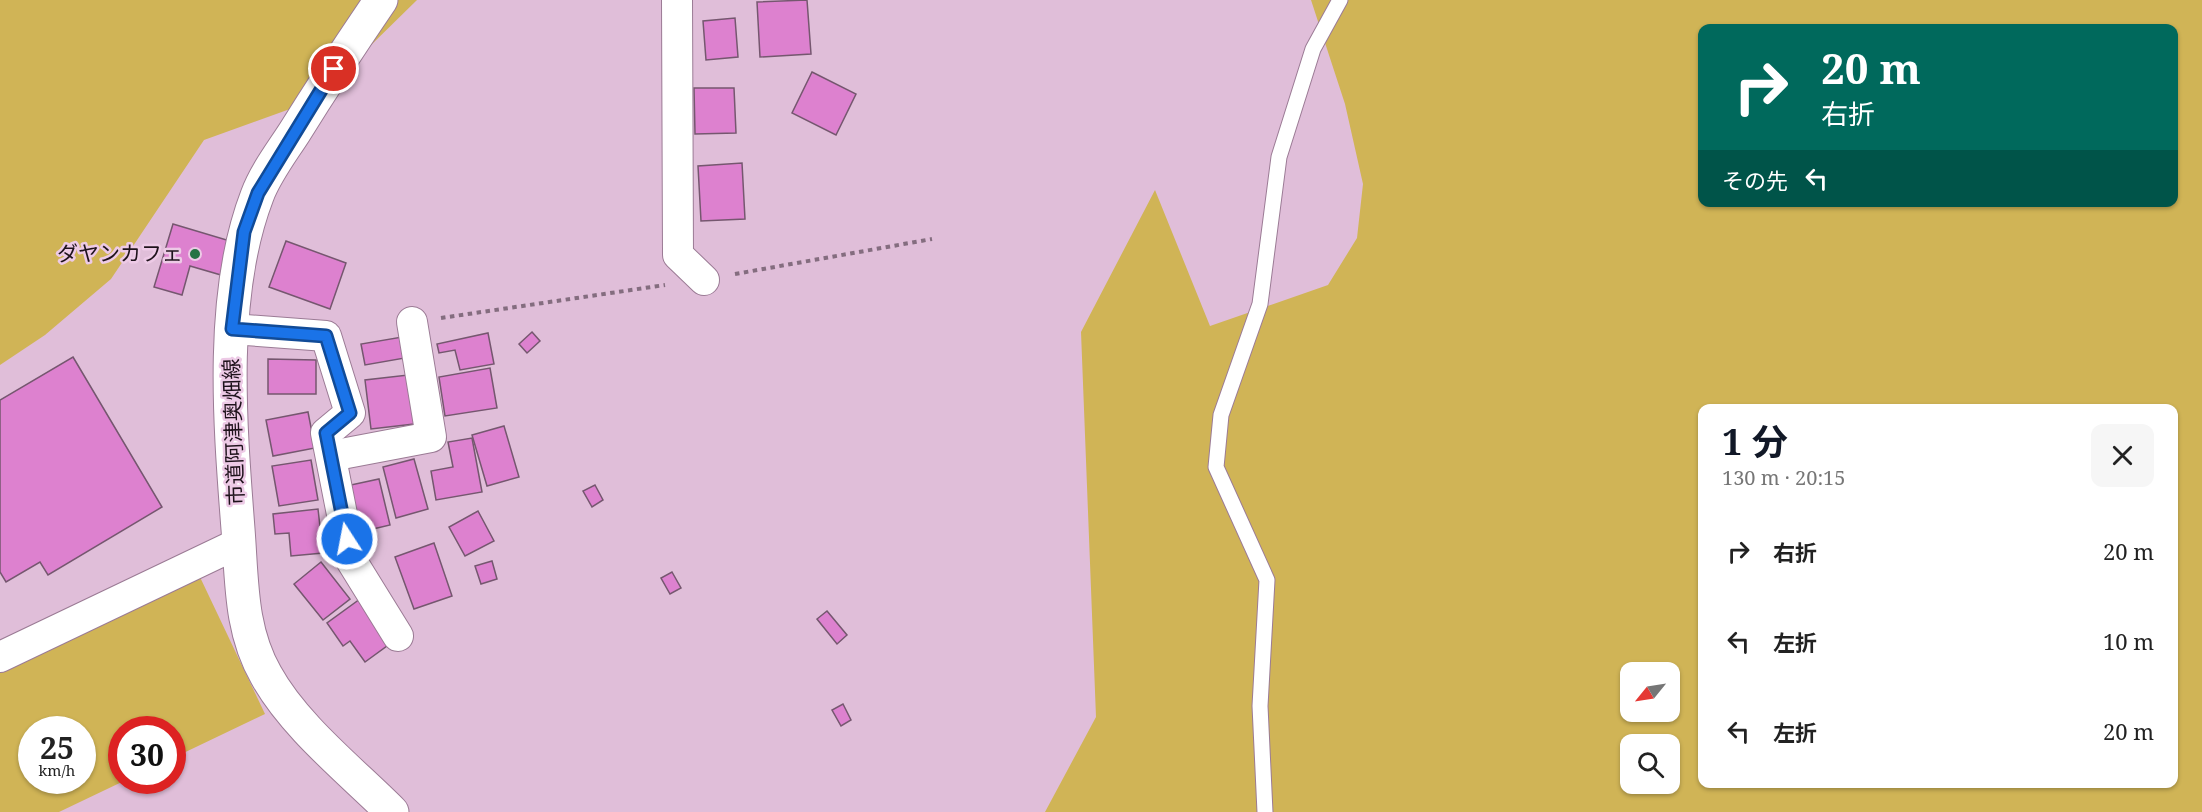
<!DOCTYPE html>
<html lang="ja">
<meta charset="utf-8">
<style>
:root{--surface:#fff;--page:#f6f6f6;--text:#222;--muted:#767676;--accent:#111827}
body{margin:0;font-family:"Noto Serif","Noto Sans JP",serif;background:var(--page);color:var(--text);height:100vh;display:flex;flex-direction:column;font-size:22px;white-space:nowrap}
*{box-sizing:border-box;margin:0}
p{font-size:20px;color:var(--muted)}
.icon{flex:none;width:33px;height:33px;fill:none;stroke:currentColor;stroke-width:2;stroke-linecap:round;stroke-linejoin:round}
.map{position:relative;flex:1;overflow:hidden}
.drawer{position:absolute;left:1698px;top:404px;width:480px;height:384px;display:flex;flex-direction:column;background:var(--surface);border-radius:12px;box-shadow:0 2px 4px #0004}
.drawer>*{flex:none}
.guide{position:absolute;left:1698px;top:24px;width:480px;height:183px;border-radius:12px;box-shadow:0 2px 4px #0004;background:#00695c;color:#fff;overflow:hidden}
.needle{width:39px;rotate:240deg}
.controls{position:absolute;left:1620px;top:662px;display:grid;gap:12px}
.controls a{display:grid;place-items:center;width:60px;height:60px;border-radius:12px;background:var(--surface);box-shadow:0 2px 4px #0004;font-size:30px}
.speed{position:absolute;left:18px;top:716px;display:flex;gap:12px;font-size:30px;font-weight:700;text-align:center}
.speed>*{display:grid;place-content:center;width:78px;height:78px;border-radius:50%;background:var(--surface);box-shadow:0 2px 4px #0004;line-height:1}
.speed small{font-size:15px;font-weight:400}
.speed .limit{border:9px solid #d22;background:#fff;color:#111}
.pin{position:absolute;display:grid;place-items:center;width:51px;height:51px;color:#fff;margin:-26px;border:3px solid #fff;border-radius:50%;box-shadow:0 2px 6px #0007}
.me{position:absolute;width:66px;margin:-33px;rotate:349deg;stroke-linejoin:round;filter:drop-shadow(0 0 4px #0008)}
.turn{display:flex;align-items:center;gap:21px;height:126px;padding:0 24px;font-size:27px}
.turn .icon{width:78px;height:78px;stroke-width:2.5}
.turn b{display:block;font-size:42px;line-height:51px}
.then{display:flex;align-items:center;height:57px;padding:0 24px;background:#0003;gap:12px;font-size:22px}
.round{display:grid;place-items:center;flex:none;width:63px;height:63px;border-radius:12px;background:var(--page)}
.summary{display:flex;align-items:center;justify-content:space-between;height:102px;padding:0 24px}
h1{font-size:36px;font-weight:700;line-height:45px;color:var(--accent)}
ul{padding:0;list-style:none}
li{display:flex;align-items:center;gap:18px;height:90px;padding:0 24px}
li div{flex:1}
li b{display:block;font-size:22px}
li em{font-style:normal}
.map>svg:first-child{display:block}
.green{fill:#d0b456;fill-rule:evenodd}
.building{fill:#dd81cf;stroke:#75576f;stroke-width:1.5}
.lines{fill:none;stroke-linecap:round;stroke-linejoin:round}
.service-casing{stroke:#9b7b95;stroke-width:17}
.minor-casing{stroke:#9b7b95;stroke-width:32}
.tertiary-casing{stroke:#9b7b95;stroke-width:35}
.path{stroke:#846d7f;stroke-width:4;stroke-dasharray:4.5 4.5;stroke-linecap:butt}
.service{stroke:#fff;stroke-width:15}
.minor{stroke:#fff;stroke-width:30}
.tertiary{stroke:#fff;stroke-width:33}
.route-casing{stroke:#114b97;stroke-width:15}
.route{stroke:#1a73e8;stroke-width:10}
.poi-dot{fill:#257343;stroke:#edcae6;stroke-width:2}
.labels{text-anchor:middle;stroke-width:5;stroke-linejoin:round;paint-order:stroke}
.poi-label{font-size:21px;fill:#1e121b;stroke:#edcae6;text-anchor:end}
.street-label{font-size:21px;fill:#1e121b;stroke:#edcae6}
</style>
<div class="map">
<svg width="2202" height="812" viewBox="0 0 2202 812">
<rect width="100%" height="100%" fill="#e0bed9"/>
<!-- green -->
<g class="green">
<path d="M0,0h417l-102,100 -111,40 -93,139 -66,56 -45,30z"/>
<path d="M1311,0h891v812h-1157l51,-95 -15,-385 74,-142 55,136 118,-41 29,-47 6,-54 -18,-80zM1702,28h472v174h-472zM1702,408h472v375h-472zM1630,672h40v39h-40zM1630,744h40v39h-40z"/>
<path d="M199,575l66,139 -92,44 -1,-29h-50v51h4l-67,32h-59v-140zM32,729h50v51h-50z"/>
</g>
<!-- building -->
<g class="building">
<path d="M807,0l4,54 -51,3 -3,-55z"/>
<path d="M735,18l3,39 -32,3 -3,-39z"/>
<path d="M812,72l44,22 -20,41 -44,-22z"/>
<path d="M694,88h40l2,45 -41,1z"/>
<path d="M742,163l3,56 -44,2 -3,-55z"/>
<path d="M173,224l57,17 -9,34 -31,-9 -8,29 -28,-8z"/>
<path d="M286,241l60,22 -16,46 -61,-22z"/>
<path d="M532,332l8,9 -13,12 -8,-9z"/>
<path d="M488,333l6,31 -34,6 -5,-20 -16,3 -2,-9z"/>
<path d="M402,337l3,21 -40,7 -4,-21z"/>
<path d="M73,357l89,150 -114,68 -8,-13 -34,20 -6,-10v-172z"/>
<path d="M268,359l48,1v34h-48z"/>
<path d="M490,368l7,40 -52,8 -6,-39z"/>
<path d="M408,375l6,49 -43,5 -6,-49z"/>
<path d="M308,412l7,36 -42,8 -7,-36z"/>
<path d="M504,426l15,51 -32,9 -15,-51z"/>
<path d="M472,438l10,54 -46,8 -5,-29 22,-4 -5,-25z"/>
<path d="M414,459l14,50 -32,9 -13,-51z"/>
<path d="M311,460l7,40 -39,6 -7,-40z"/>
<path d="M379,479l11,46 -34,8 -10,-47z"/>
<path d="M595,485l8,15 -11,7 -9,-16z"/>
<path d="M318,509l5,44 -32,3 -2,-23 -14,1 -2,-20z"/>
<path d="M478,511l16,30 -29,15 -16,-29z"/>
<path d="M434,543l18,53 -38,13 -19,-52z"/>
<path d="M492,561l5,18 -16,5 -6,-18z"/>
<path d="M321,562l29,37 -27,21 -29,-36z"/>
<path d="M672,572l9,16 -11,6 -9,-16z"/>
<path d="M360,599l31,44 -26,19 -15,-21 -7,5 -16,-23z"/>
<path d="M827,611l20,24 -10,9 -20,-25z"/>
<path d="M843,704l8,16 -10,6 -9,-16z"/>
</g>
<g class="lines">
<defs>
<path id="service" d="M1265,812l-5,-106 7,-126 -51,-113 5,-52 39,-111 19,-147 34,-108 27,-49"/>
<g id="minor">
<path d="M677,0l1,255 26,25"/>
<path d="M232,329l94,7 24,77 -24,20 25,127 47,76"/>
<path d="M331,456l100,-19 -19,-115"/>
<path d="M0,657l239,-114"/>
</g>
<path id="tertiary" d="M381,0c-30,44 -59,88 -87,133 -13,20 -29,41 -37,63 -38,99 -27,229 -19,333 4,51 2,101 28,146 28,51 85,96 126,137"/>
</defs>
<!-- service casing -->
<use href="#service" class="service-casing"/>
<!-- minor casing -->
<use href="#minor" class="minor-casing"/>
<!-- tertiary casing -->
<use href="#tertiary" class="tertiary-casing"/>
<!-- path -->
<g class="path">
<path d="M735,274l197,-35"/>
<path d="M441,318l224,-33"/>
</g>
<!-- service -->
<use href="#service" class="service"/>
<!-- minor -->
<use href="#minor" class="minor"/>
<!-- tertiary -->
<use href="#tertiary" class="tertiary"/>
</g>
<g class="lines">
<defs>
<path id="route" d="M334,69l-76,124 -14,39 -12,97 94,7 24,77 -24,20 21,106"/>
</defs>
<!-- route casing -->
<use href="#route" class="route-casing"/>
<!-- route -->
<use href="#route" class="route"/>
</g>
<!-- markers -->
<circle class="poi-dot" cx="195" cy="254" r="6"/>
<g class="labels">
<!-- poi labels -->
<g class="poi-label">
<text x="183" y="261">ダヤンカフェ</text>
</g>
<!-- street labels -->
<g class="street-label">
<text transform="translate(234 432) rotate(-92)" y="7">市道阿津奥畑線</text>
</g>
</g>
</svg>
<div class="controls">
<a><svg class="needle" viewBox="-14 -14 28 28"><path d="M0-13l5 13h-10z" fill="#e53935"/><path d="M0 13l5-13h-10z" fill="#767676"/></svg></a>
<a><svg class="icon" aria-label="search" viewBox="0 0 24 24"><circle cx="10" cy="10" r="6"/><path d="M15 15l6 6"/></svg></a>
</div>
<div class="speed"><div>25<small>km/h</small></div><div class="limit">30</div></div>
<div class="pin" style="left:334px;top:69px;background:#d93025"><svg class="icon" aria-label="arrive" viewBox="0 0 24 24"><path d="M6 21V4h12l-3 4 3 4H6"/></svg></div>
<svg class="me" style="left:347px;top:539px" viewBox="-20 -20 40 40"><circle r="17" fill="#1a73e8" stroke="#fff" stroke-width="3"/><path d="M0-11L8 9 0 5-8 9z" fill="#fff"/></svg>
<div class="guide">
<div class="turn"><svg class="icon" aria-label="right" viewBox="0 0 24 24"><path d="M7 20v-9h11M14 6l5 5-5 5"/></svg><div><b>20 m</b>右折</div></div>
<div class="then">その先<svg class="icon" aria-label="left" viewBox="0 0 24 24"><path d="M17 20v-9H6M10 6l-5 5 5 5"/></svg></div>
</div>
<section class="drawer">
<div class="summary"><div><h1>1 分</h1><p>130 m · 20:15</p></div><a class="round"><svg class="icon" aria-label="close" viewBox="0 0 24 24"><path d="M6 6l12 12M18 6L6 18"/></svg></a></div>
<ul>
<li><svg class="icon" aria-label="right" viewBox="0 0 24 24"><path d="M7 20v-9h11M14 6l5 5-5 5"/></svg><div><b>右折</b></div><em>20 m</em></li>
<li><svg class="icon" aria-label="left" viewBox="0 0 24 24"><path d="M17 20v-9H6M10 6l-5 5 5 5"/></svg><div><b>左折</b></div><em>10 m</em></li>
<li><svg class="icon" aria-label="left" viewBox="0 0 24 24"><path d="M17 20v-9H6M10 6l-5 5 5 5"/></svg><div><b>左折</b></div><em>20 m</em></li>
</ul>
</section>
</div>
